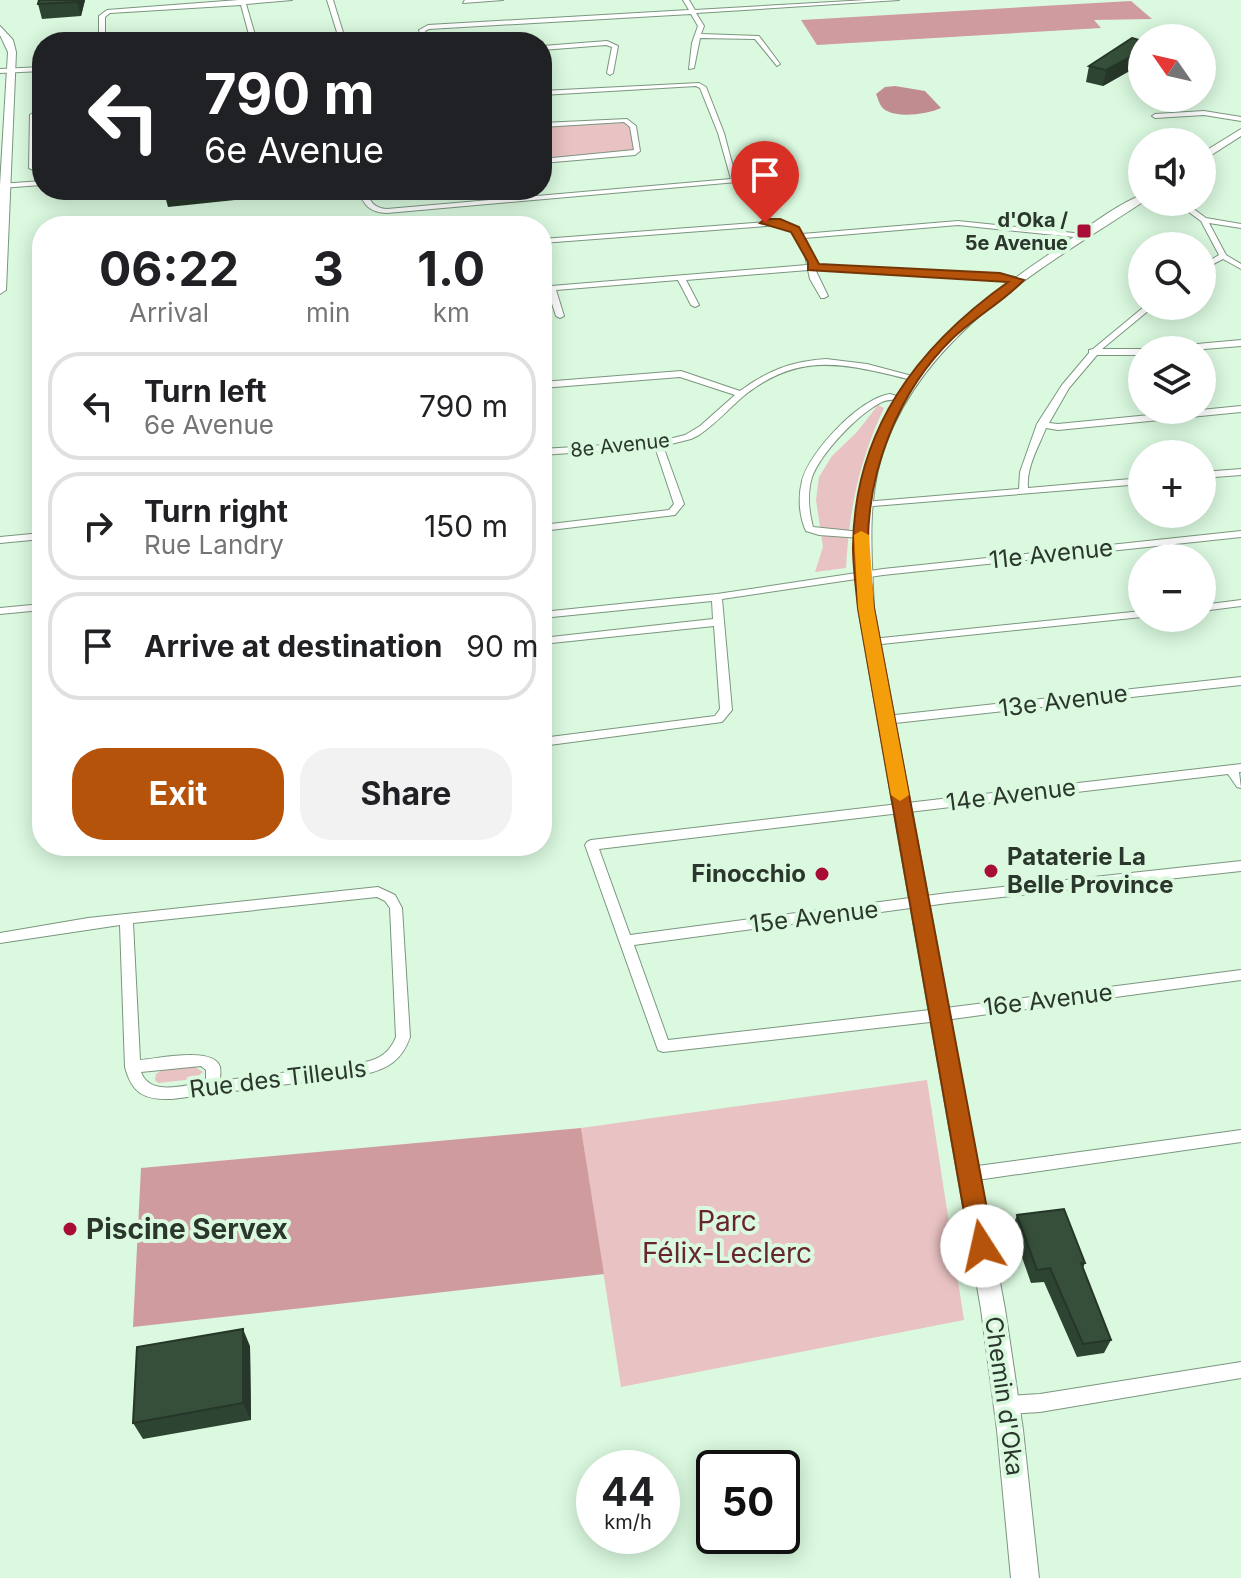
<!DOCTYPE html>
<meta charset="utf-8">
<style>
:root{--surface:#fff;--page:#f2f2f2;--text:#202124;--muted:#757577;--line:#e0e0e0;--accent:#b45309}
body{margin:0;font-family:Inter,sans-serif;background:var(--page);color:var(--text);height:100vh;display:flex;flex-direction:column;font-size:30px;white-space:nowrap}
*{box-sizing:border-box;margin:0}
p{font-size:26px;color:var(--muted)}
.icon{flex:none;width:44px;height:44px;fill:none;stroke:currentColor;stroke-width:2;stroke-linecap:round;stroke-linejoin:round}
.map{position:relative;flex:1;overflow:hidden}
.drawer{position:absolute;left:32px;top:216px;width:520px;height:640px;display:flex;flex-direction:column;background:var(--surface);border-radius:32px;box-shadow:0 4px 20px #0003}
.drawer>*{flex:none}
.guide{position:absolute;left:32px;top:32px;width:520px;height:168px;border-radius:32px;box-shadow:0 4px 20px #0003;background:#202124;color:#fff;overflow:hidden}
.needle{width:52px;rotate:304deg}
.tools{position:absolute;left:1128px;top:24px;display:grid;gap:16px}
.tools a{display:grid;place-items:center;width:88px;height:88px;border-radius:50%;background:var(--surface);box-shadow:0 4px 20px #0003;font-size:40px}
.speed{position:absolute;left:576px;top:1450px;display:flex;gap:16px;font-size:40px;font-weight:700;text-align:center}
.speed>*{display:grid;place-content:center;width:104px;height:104px;border-radius:50%;background:var(--surface);box-shadow:0 4px 20px #0003;line-height:1}
.speed small{font-size:20px;font-weight:400}
.speed .limit{border:4px solid #111;border-radius:12px;background:#fff;color:#111}
.pin{position:absolute;display:grid;place-items:center;width:68px;height:68px;color:#fff;margin:-82px -34px;border-radius:50% 50% 50% 0;rotate:-45deg;box-shadow:0 0 8px #0007}
.pin .icon{rotate:45deg}
.me{position:absolute;width:88px;margin:-44px;rotate:350deg;stroke-linejoin:round;filter:drop-shadow(0 0 6px #0008)}
.turn{display:flex;align-items:center;gap:28px;height:168px;padding:0 40px;font-size:36px}
.turn .icon{width:104px;height:104px;stroke-width:2.5}
.turn b{display:block;font-size:56px;line-height:68px}
.eta{display:flex;justify-content:space-evenly;align-items:center;height:136px;text-align:center}
.eta b{font-size:48px;font-weight:700;line-height:56px}
.primary-button{display:flex;gap:16px;margin-top:auto;padding:16px 40px}
.primary-button a{flex:1;height:92px;border-radius:32px;background:var(--accent);color:#fff;font-size:32px;font-weight:700;line-height:92px;text-align:center}
.primary-button a+a{background:var(--page);color:var(--text)}
ul{padding:0;list-style:none}
li{display:flex;align-items:center;gap:24px;height:108px;margin:0 16px 12px;padding:0 24px;border:4px solid var(--line);border-radius:32px}
li div{flex:1}
li b{display:block;font-size:30px}
li em{font-style:normal}
.map>svg:first-child{display:block}
.green{fill:#e9c2c3}
.forest{fill:#d09b9d}
.water{fill:#c18c8f}
.lines{fill:none;stroke-linecap:round;stroke-linejoin:round}
.street-casing{stroke:#7b967f;stroke-width:2}
.secondary-casing{stroke:#7b967f;stroke-width:2}
.street{fill:#fff;fill-rule:evenodd}
.secondary{fill:#fff;fill-rule:evenodd}
.wall{fill:#2e4432}
.shaded-wall{fill:#263729}
.building{fill:#364f3a;stroke:#263729;stroke-width:2}
.route{fill:#b45309;stroke:#753606;stroke-width:2}
.slow{fill:#f59e0b}
.poi-dot{fill:#a70d35;stroke:#daf9df;stroke-width:3}
.labels{text-anchor:middle;stroke-width:8;stroke-linejoin:round;paint-order:stroke}
.far-poi-label{font-size:20px;font-weight:bold;fill:#2b362d;stroke:#daf9df;text-anchor:end}
.far-street-label{font-size:20px;fill:#2b362d;stroke:#daf9df}
.street-label{font-size:24px;fill:#2b362d;stroke:#daf9df}
.poi-label{font-size:24px;font-weight:bold;fill:#2b362d;stroke:#daf9df;text-anchor:start}
.near-park-label{font-size:28px;fill:#67252d;stroke:#daf9df}
.near-poi-label{font-size:28px;font-weight:bold;fill:#2b362d;stroke:#daf9df;text-anchor:start}
</style>
<div class="map">
<svg width="1241" height="1578" viewBox="0 0 1241 1578">
<rect width="100%" height="100%" fill="#daf9df"/>
<!-- green -->
<g class="green">
<path d="M630,121l7,30 -95,10v-36z"/>
<path d="M878,405l6,3c-25,53 -35,102 -38,160l-31,4 8,-25 -7,-47 3,-23 13,-21 25,-24z"/>
<path d="M194,1066l9,6 -9,7 -36,4 -3,-3 1,-6 6,-4z"/>
<path d="M927,1080l37,240 -343,67 -40,-259z"/>
</g>
<!-- forest -->
<g class="forest">
<path d="M1131,1l21,18 -58,1 7,8 -284,17 -16,-25z"/>
<path d="M581,1128l23,146 -471,53 8,-159z"/>
</g>
<!-- water -->
<path class="water" d="M895,86l30,5 16,17c-13,6 -41,10 -54,3 -7,-3 -8,-10 -11,-17l9,-7z"/>
<g class="lines">
<defs>
<g id="street">
<path d="M239,0h53l-46,4 11,38h-6l-10,-37 -131,8 -5,4v25h-6v-26l8,-6z"/>
<path d="M327,0h6l13,42h-6z"/>
<path d="M465,0h38l-40,3z"/>
<path d="M683,0h6l6,10 172,-10h32l-203,13 8,13 -3,8 58,2 21,28 -3,2 -22,-27 -55,-1 -6,30 -5,1 3,-26 6,-17 -7,-12 -262,15 -4,2 3,11h-6l-3,-12 9,-5 261,-15z"/>
<path d="M607,41l11,5 -5,27 -3,2 -3,-2 5,-26 -6,-2 -64,5v-4z"/>
<path d="M42,67v4l-42,2v-4z"/>
<path d="M699,83l7,4 18,46 13,49 -350,31c-17,-1 -23,-7 -29,-23h8c4,12 8,18 21,19l344,-30 -13,-46 -18,-45 -4,-2 -154,9v-4z"/>
<path d="M1204,111l37,6v4l-37,-6 -49,3 -3,-2 3,-2z"/>
<path d="M33,113l3,2 -1,52 7,3v4l-13,-6 1,-53z"/>
<path d="M627,119l9,7 4,25 -5,4 -93,8v-4l92,-9 -4,-23 -6,-5 -82,5v-4z"/>
<path d="M42,181v4l-42,3v-4z"/>
<path d="M1175,202h9l22,16 35,6v4l-32,-5 17,32 15,9v5l-18,-10 -21,11v-5l17,-10 -18,-34z"/>
<path d="M780,221l11,4 11,9 156,-13 126,13 4,2 -4,2 -126,-13 -153,13 6,12 4,15 185,9 21,4v4h-3l-18,-4 -185,-9 13,27 -4,2h-3l-11,-19 -2,-9 -122,10 13,25 -4,2 -4,-2 -13,-25 -122,10 8,26 -4,2 -4,-2 -8,-25h-6v-4l9,-1 256,-21c-3,-19 -9,-32 -28,-40l-237,18v-4z"/>
<path d="M1145,306h9l-52,43h40l2,1h-2v5h-45l-28,33 -20,35 9,1 183,-18v6l-183,18 -12,-2c-7,18 -20,39 -18,60l114,-10v6l-281,23v-4l3,-1 155,-13 1,-17 17,-48 25,-39 27,-32v-3l4,-1z"/>
<path d="M1241,340v6l-49,4h-32l4,-3z"/>
<path d="M826,359l41,5 49,13 -4,3c-64,-15 -109,-30 -166,14 -16,13 -29,29 -47,41l-8,4 -28,7 21,58 -9,11 -133,16v-6l127,-15 5,-6 -19,-57 -113,8v-6l96,-6 35,-5 12,-3 15,-9 35,-31 -55,-18 -138,11v-6l139,-11 59,20c27,-20 52,-30 86,-32z"/>
<path d="M890,394l13,4c-7,3 -15,0 -23,5 -23,12 -59,50 -68,74 -5,16 -3,35 1,50l48,5 5,3 -5,3 -42,-3 -13,-4c-7,-15 -8,-34 -4,-50 7,-29 58,-83 88,-87z"/>
<path d="M1241,469v6l-39,3v-6z"/>
<path d="M1241,531v6l-358,38 -161,24 10,111 -10,12 -180,24v-8l173,-22 5,-7 -6,-83 -172,18v-6l171,-19 -1,-18 -170,17v-6l175,-18 166,-25z"/>
<path d="M42,533v6l-42,4v-6z"/>
<path d="M1241,600v6l-39,5v-6z"/>
<path d="M42,604v6l-42,4v-6z"/>
<path d="M1142,611v6l-270,28 -5,-3 5,-3z"/>
<path d="M1241,677v8l-355,39 -6,-4 6,-4z"/>
<path d="M1241,764v8h-2l2,16 -4,-1 -9,-13 -629,75 31,86 318,-42 293,-32v10l-293,32 -314,42 34,95 262,-30 311,-40v10l-311,42 -267,30 -5,-2 -73,-205 2,-3 4,-2z"/>
<path d="M378,887l17,8 7,13 8,129c-8,23 -22,32 -45,37l-193,25c-27,1 -40,-5 -47,-32l-5,-142 -120,18v-10l88,-15zM377,897l8,4 5,7 6,129c-6,15 -16,22 -31,25l-145,19c0,-5 1,-9 0,-14 -6,-21 -63,-8 -80,-7l-7,-137zM201,1066l5,4v12c-21,3 -56,15 -65,-10z"/>
<path d="M1241,1130v12l-271,39 -5,-2 -3,-5 3,-5 5,-2z"/>
<path d="M1241,1362v16l-201,34 -33,2 -6,-3 -3,-6 3,-6 6,-3 33,-2z"/>
</g>
<g id="secondary">
<path d="M0,26l13,14 3,12 -10,238 -6,4v-109l8,-133 -8,-17z"/>
<path d="M1241,129v7l-39,25v-8z"/>
<path d="M1142,195l1,7c-101,66 -228,135 -263,260 -13,48 -8,97 -6,146l131,701 18,121 16,148h-28l-14,-148 -16,-121 -123,-701c-1,-26 -4,-53 -3,-79 8,-126 91,-205 190,-272 28,-18 67,-51 97,-62z"/>
</g>
</defs>
<!-- street casing -->
<use href="#street" class="street-casing"/>
<!-- secondary casing -->
<use href="#secondary" class="secondary-casing"/>
<!-- street -->
<use href="#street" class="street"/>
<!-- secondary -->
<use href="#secondary" class="secondary"/>
</g>
<!-- wall -->
<g class="wall">
<path d="M39,0h46l-4,16 -39,3 -4,-15z"/>
<path d="M1141,61l-1,4 -37,21 -17,-4 3,-16z"/>
<path d="M1017,1215l68,48 -2,5 28,72 -7,13 -27,4 -33,-75 -13,1 -19,-54z"/>
<path d="M250,1346l1,74 -108,19 -10,-16z"/>
</g>
<!-- shaded-wall -->
<g class="shaded-wall">
<path d="M77,0h8l-4,16 -4,-14z"/>
<path d="M1142,48v13l-2,4 -37,21 3,-16z"/>
<path d="M160,190h73l2,10 -67,7 -3,-11h-4z"/>
<path d="M243,1329l7,17 1,74 -8,-17z"/>
</g>
<!-- building -->
<g class="building">
<path d="M39,0h38v2l-39,2z"/>
<path d="M1132,38l10,3v7l-2,1 2,1v1l-36,19 -17,-4z"/>
<path d="M1064,1209l21,54h-4l30,77 -28,4 -33,-76 -13,2 -20,-55z"/>
<path d="M243,1329v74l-110,20 4,-76z"/>
</g>
<!-- route -->
<path class="route" d="M780,219l19,8 20,37 181,9 24,7c-21,22 -49,37 -71,58 -55,53 -86,134 -85,209 1,21 4,41 6,61l120,638 -4,8 -8,3 -8,-3 -4,-8 -112,-638c-2,-20 -5,-41 -5,-61 1,-117 64,-200 155,-265l-200,-12v-8l-17,-30 -31,-9 5,-4z"/>
<!-- slow -->
<path class="slow" d="M861,531l8,4 5,73 35,187 -9,6 -9,-6 -33,-187 -4,-73z"/>
<!-- markers -->
<g class="poi-dot">
<rect x="1076" y="223" width="16" height="16" rx="4"/>
<circle cx="991" cy="871" r="8"/>
<circle cx="822" cy="874" r="8"/>
<circle cx="70" cy="1229" r="8"/>
</g>
<g class="labels">
<!-- far-poi labels -->
<g class="far-poi-label">
<text x="1068" y="227">d'Oka /<tspan x="1068" dy="23">5e Avenue</tspan></text>
</g>
<!-- far-street labels -->
<g class="far-street-label">
<text transform="translate(620 445) rotate(-6)" y="7">8e Avenue</text>
</g>
<!-- street labels -->
<g class="street-label">
<text transform="translate(1051 554) rotate(-6)" y="8">11e Avenue</text>
<text transform="translate(1063 701) rotate(-7)" y="8">13e Avenue</text>
<text transform="translate(1011 795) rotate(-7)" y="8">14e Avenue</text>
<text transform="translate(814 917) rotate(-7)" y="8">15e Avenue</text>
<text transform="translate(1048 1000) rotate(-7)" y="8">16e Avenue</text>
<text transform="translate(278 1079) rotate(-7)" y="8">Rue des Tilleuls</text>
<text transform="translate(1004 1396) rotate(82)" y="8">Chemin d'Oka</text>
</g>
<!-- poi labels -->
<g class="poi-label">
<text x="1007" y="865">Pataterie La<tspan x="1007" dy="28">Belle Province</tspan></text>
<text x="806" y="882" text-anchor="end">Finocchio</text>
</g>
<!-- near-park labels -->
<g class="near-park-label">
<text x="727" y="1231">Parc<tspan x="727" dy="32">Félix-Leclerc</tspan></text>
</g>
<!-- near-poi labels -->
<g class="near-poi-label">
<text x="86" y="1239">Piscine Servex</text>
</g>
</g>
</svg>
<div class="tools">
<a><svg class="needle" viewBox="-14 -14 28 28"><path d="M0-13l5 13h-10z" fill="#e53935"/><path d="M0 13l5-13h-10z" fill="#757577"/></svg></a>
<a><svg class="icon" aria-label="sound" viewBox="0 0 24 24"><path d="M4 9h4l5-4v14l-5-4H4zM17 9q2 3 0 6"/></svg></a>
<a><svg class="icon" aria-label="search" viewBox="0 0 24 24"><circle cx="10" cy="10" r="6"/><path d="M15 15l6 6"/></svg></a>
<a><svg class="icon" aria-label="layers" viewBox="0 0 24 24"><path d="M12 4l9 5-9 5-9-5zM3 14l9 5 9-5"/></svg></a>
<a>+</a>
<a>−</a>
</div>
<div class="speed"><div>44<small>km/h</small></div><div class="limit">50</div></div>
<div class="pin" style="left:765px;top:223px;background:#d93025"><svg class="icon" aria-label="arrive" viewBox="0 0 24 24"><path d="M6 21V4h12l-3 4 3 4H6"/></svg></div>
<svg class="me" style="left:982px;top:1246px" viewBox="-20 -20 40 40"><circle r="19" fill="#fff"/><path d="M0-13L10 11 0 6-10 11z" fill="#b45309"/></svg>
<div class="guide">
<div class="turn"><svg class="icon" aria-label="left" viewBox="0 0 24 24"><path d="M17 20v-9H6M10 6l-5 5 5 5"/></svg><div><b>790 m</b>6e Avenue</div></div>
</div>
<section class="drawer">
<div class="eta">
<div><b>06:22</b><p>Arrival</p></div>
<div><b>3</b><p>min</p></div>
<div><b>1.0</b><p>km</p></div>
</div>
<ul>
<li><svg class="icon" aria-label="left" viewBox="0 0 24 24"><path d="M17 20v-9H6M10 6l-5 5 5 5"/></svg><div><b>Turn left</b><p>6e Avenue</p></div><em>790 m</em></li>
<li><svg class="icon" aria-label="right" viewBox="0 0 24 24"><path d="M7 20v-9h11M14 6l5 5-5 5"/></svg><div><b>Turn right</b><p>Rue Landry</p></div><em>150 m</em></li>
<li><svg class="icon" aria-label="arrive" viewBox="0 0 24 24"><path d="M6 21V4h12l-3 4 3 4H6"/></svg><div><b>Arrive at destination</b></div><em>90 m</em></li>
</ul>
<div class="primary-button"><a>Exit</a><a>Share</a></div>
</section>
</div>
